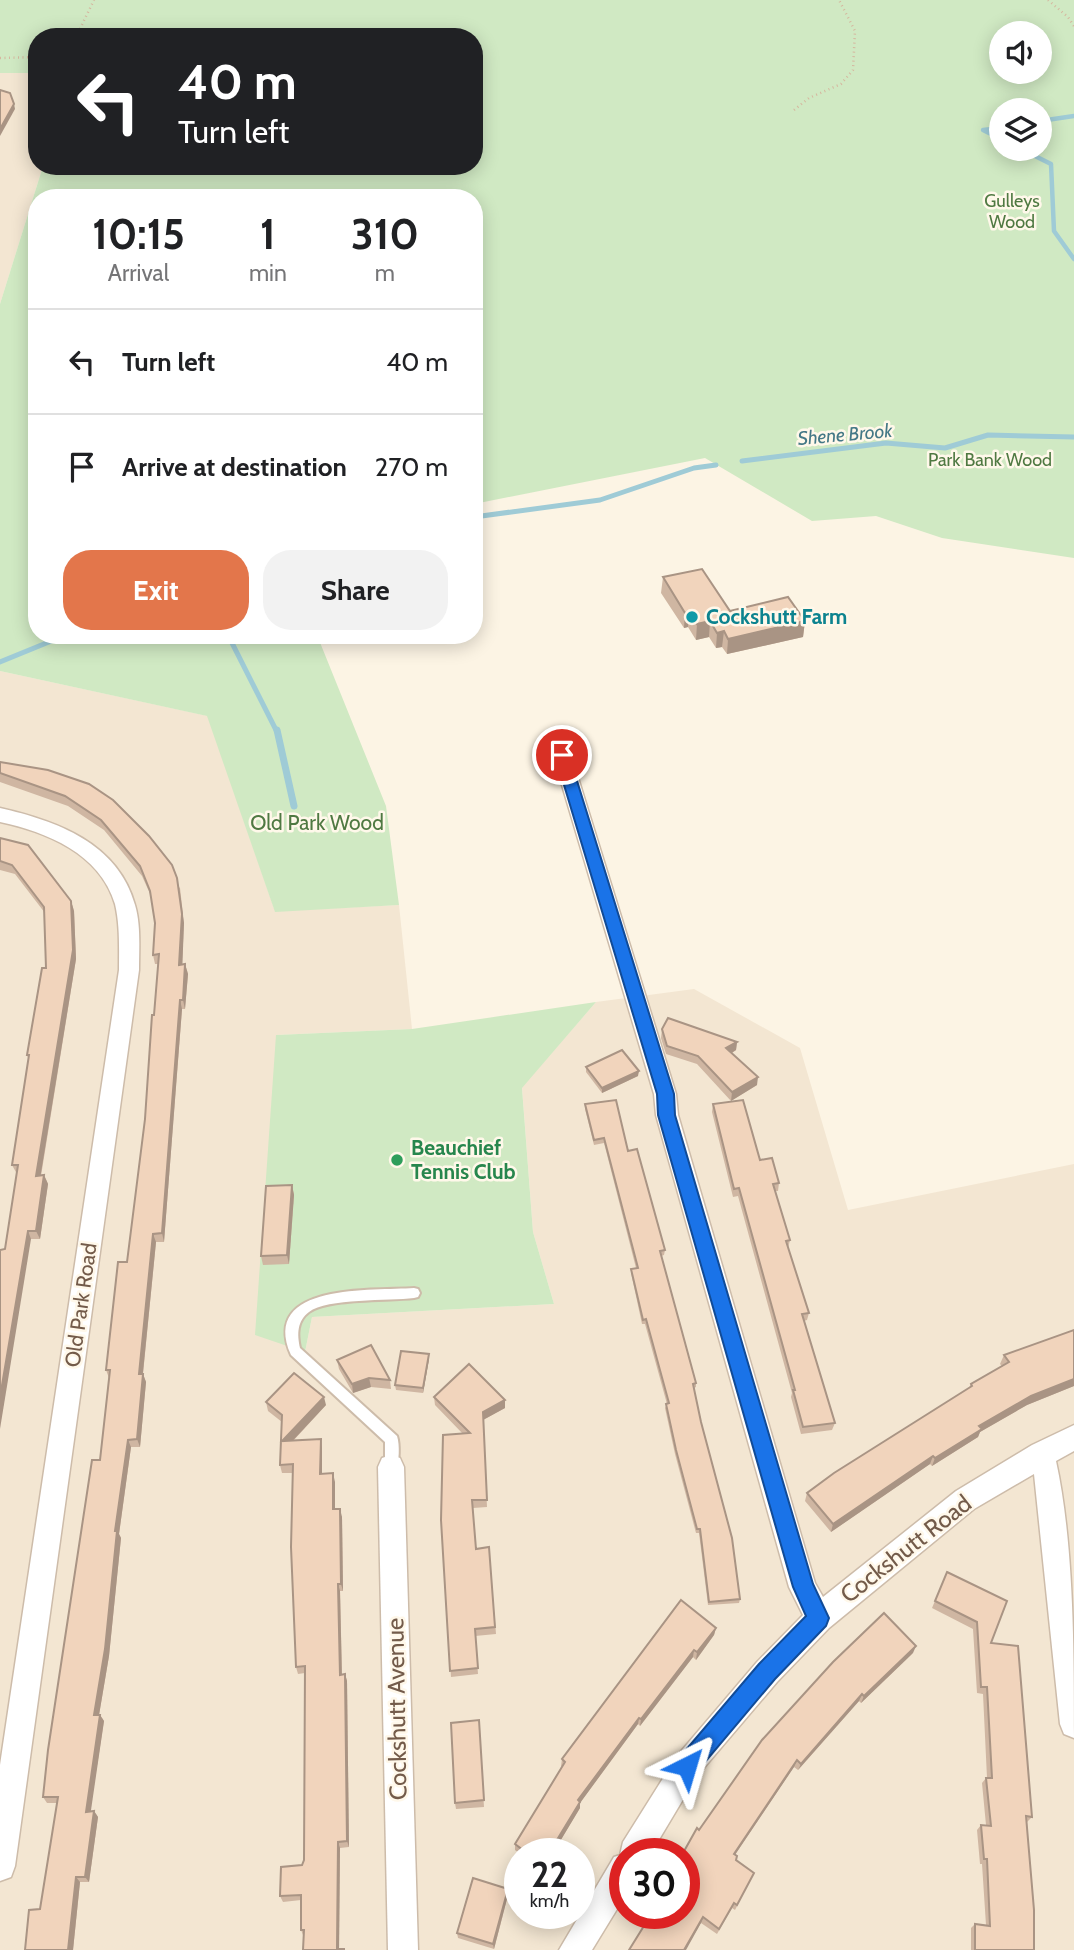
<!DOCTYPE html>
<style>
:root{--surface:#fff;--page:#f2f2f2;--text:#202124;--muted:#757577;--line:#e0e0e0;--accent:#e3764b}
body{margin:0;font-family:Cabin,sans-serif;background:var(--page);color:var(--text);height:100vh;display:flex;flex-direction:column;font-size:26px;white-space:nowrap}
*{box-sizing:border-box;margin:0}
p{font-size:23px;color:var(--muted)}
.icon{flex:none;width:38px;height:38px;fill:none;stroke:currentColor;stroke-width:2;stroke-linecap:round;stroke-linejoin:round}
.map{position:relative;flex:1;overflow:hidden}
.side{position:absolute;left:28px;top:189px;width:455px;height:455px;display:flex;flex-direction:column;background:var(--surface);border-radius:28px;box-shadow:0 4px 18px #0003}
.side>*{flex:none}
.top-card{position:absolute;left:28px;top:28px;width:455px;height:147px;border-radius:28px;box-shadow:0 4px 18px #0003;background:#202124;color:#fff;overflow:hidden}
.fabs{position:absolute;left:989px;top:21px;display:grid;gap:14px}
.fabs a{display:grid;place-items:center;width:63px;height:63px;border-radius:50%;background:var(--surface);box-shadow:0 4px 18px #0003;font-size:35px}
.speed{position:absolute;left:504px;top:1838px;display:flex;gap:14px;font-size:35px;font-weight:700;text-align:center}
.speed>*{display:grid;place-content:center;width:91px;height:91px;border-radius:50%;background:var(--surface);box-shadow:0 4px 18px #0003;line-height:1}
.speed small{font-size:18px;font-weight:400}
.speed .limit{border:10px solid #d22;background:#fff;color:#111}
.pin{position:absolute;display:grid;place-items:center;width:60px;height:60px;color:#fff;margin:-30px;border:4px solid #fff;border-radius:50%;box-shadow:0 2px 7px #0007}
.me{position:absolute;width:77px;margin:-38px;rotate:40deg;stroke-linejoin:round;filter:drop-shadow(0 0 5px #0008)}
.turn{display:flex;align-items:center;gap:24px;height:147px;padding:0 35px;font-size:32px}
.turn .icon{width:91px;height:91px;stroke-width:2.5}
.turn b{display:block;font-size:49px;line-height:60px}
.eta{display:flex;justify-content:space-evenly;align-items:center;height:119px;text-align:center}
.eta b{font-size:42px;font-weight:800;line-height:49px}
.primary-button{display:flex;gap:14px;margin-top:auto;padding:14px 35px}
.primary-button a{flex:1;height:80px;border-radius:28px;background:var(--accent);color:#fff;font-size:28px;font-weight:800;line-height:80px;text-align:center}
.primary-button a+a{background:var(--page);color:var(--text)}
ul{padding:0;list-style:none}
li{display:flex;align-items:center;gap:21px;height:105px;padding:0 35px;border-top:2px solid var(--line)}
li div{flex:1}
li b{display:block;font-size:26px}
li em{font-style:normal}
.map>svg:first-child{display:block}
.residential{fill:#f3e6d2;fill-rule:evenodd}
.green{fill:#d0e9c3;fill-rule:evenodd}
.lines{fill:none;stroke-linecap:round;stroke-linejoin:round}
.stream-far2{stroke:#9fcbd6;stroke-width:4.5}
.stream-far1{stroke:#9fcbd6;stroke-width:5}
.stream{stroke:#9fcbd6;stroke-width:7}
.lane-casing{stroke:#cdbcaa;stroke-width:4}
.street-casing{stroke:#cdbcaa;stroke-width:3}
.path{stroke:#d5b79f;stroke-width:2.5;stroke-dasharray:1 3.5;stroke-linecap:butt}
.lane{fill:#fff;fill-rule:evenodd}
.street{fill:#fff;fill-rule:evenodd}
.wall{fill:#cfb6a2}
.shaded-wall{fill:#a99484}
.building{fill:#f1d4bc;stroke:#a99484;stroke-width:2}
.route{fill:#1a73e8;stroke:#114b97;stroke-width:2}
.culture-dot{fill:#0f9aa8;stroke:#fff8ea;stroke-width:2.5}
.leisure-dot{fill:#2e9e5b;stroke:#fff8ea;stroke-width:2.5}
.labels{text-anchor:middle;stroke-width:5;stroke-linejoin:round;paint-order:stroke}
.far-park-label{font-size:18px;fill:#4f7942;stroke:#fff8ea}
.far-water-label{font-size:19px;font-style:italic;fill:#447886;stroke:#fff8ea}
.culture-label{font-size:21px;font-weight:bold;fill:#0d838f;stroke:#fff8ea;text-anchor:start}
.park-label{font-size:21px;fill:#4f7942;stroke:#fff8ea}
.leisure-label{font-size:21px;font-weight:bold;fill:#27864d;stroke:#fff8ea;text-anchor:start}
.street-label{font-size:21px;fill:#735b4a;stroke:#fff8ea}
.near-street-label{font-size:24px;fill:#735b4a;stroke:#fff8ea}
</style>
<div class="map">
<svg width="1074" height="1950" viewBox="0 0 1074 1950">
<rect width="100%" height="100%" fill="#fcf4e4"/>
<!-- residential -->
<g class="residential">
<path d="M0,73h37v93h6l-43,138z"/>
<path d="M0,671l208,45 67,195 124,-6 13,124 -136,6 29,317 7,-35 242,-13 -21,-72 -11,-145 74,-85 98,-13 106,59 48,162 226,-46v786h-1074zM520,1853h59v60h-59zM625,1853h59v60h-59z"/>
</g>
<!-- green -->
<g class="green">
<path d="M0,0h1074v558l-132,-20 -66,-22 -64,5 -107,-63 -231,46v-306h-437v437h280l69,171 13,99 -124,7 -68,-196 -207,-45v-367l43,-138h431v-129h-437v36h-37zM1001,33h39v39h-39zM1001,110h39v39h-39z"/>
<path d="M596,1002l-74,86 11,144 21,72 -242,13 -7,35 -50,-17 21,-300 136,-6z"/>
</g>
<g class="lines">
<!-- stream-far2 -->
<g class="stream-far2">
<path d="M1040,121l34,-5"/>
<path d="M1001,128l-18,2 18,9"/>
<path d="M1021,149l30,15 3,67 20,28"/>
</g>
<!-- stream-far1 -->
<g class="stream-far1">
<path d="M742,461l144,-18 59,5 43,-13 86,2"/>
<path d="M474,517l126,-17 94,-32 22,-3"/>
<path d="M228,635l49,97"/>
<path d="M0,662l66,-27"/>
</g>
<!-- stream -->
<path class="stream" d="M277,730l17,76"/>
<defs>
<path id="lane" d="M414,1288l4,1 2,4 -2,4 -4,1c-25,3 -87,0 -105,14 -12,9 -12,22 -9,36l97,88c3,9 2,26 -1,35l-5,2 -5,-2 -1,-4v-25l-94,-87c-32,-73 83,-64 123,-67z"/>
<g id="street">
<path d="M562,749l7,1 2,5 105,339 2,21 137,468 8,14 133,-106 76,-46 42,-20v26l-18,10c18,82 18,191 18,277l-10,-4 -4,-10 -26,-250 -60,35 -145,119 -52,54 -80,94 -46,77h-26v43l-33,54h-33l55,-93 6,-2 3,-13 54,-86 80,-94 46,-47 -14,-28 -133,-472 -2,-21 -101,-339 2,-5z"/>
<path d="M0,808c57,13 118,35 135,97 6,20 4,44 4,65l-124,896 -4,11 -11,4v-116l119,-795c0,-22 1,-45 -4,-66 -15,-50 -68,-72 -115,-82z"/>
<path d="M391,1455l9,3 4,9 14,483h-30l-10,-483 4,-9z"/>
</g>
</defs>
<!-- lane casing -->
<use href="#lane" class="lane-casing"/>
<!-- street casing -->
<use href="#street" class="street-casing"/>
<!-- path -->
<g class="path">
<path d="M1048,0l20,17 6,9"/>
<path d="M76,37l18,-37"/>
<path d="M0,58l37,-1"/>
<path d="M794,110l15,-12 32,-14 12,-14 2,-39 -16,-31"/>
</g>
<!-- lane -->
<use href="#lane" class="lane"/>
<!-- street -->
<use href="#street" class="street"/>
</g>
<!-- wall -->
<g class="wall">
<path d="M663,577l67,34 75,10 -2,16 -76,17 -5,-7 -6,1 -7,-11 -13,3 -8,-13 -4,1 -23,-35z"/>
<path d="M0,762l48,8 132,118 4,35 -2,42 3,-1 3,10 -3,35h-3l-18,233h-8l-13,132 3,8 -6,65h-9l-12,87 2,4 -12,118 -10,59h1l4,6 -14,90h4l4,6 -9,65h-9l-7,68h-48l15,-41 17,-106h-10l-4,-6 57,-337 9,-82 -3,-8 21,-108 18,-143 14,-155h-4l-2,-9 2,-32 -4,-27 -9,-20 -38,-46 -36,-24 -68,-24z"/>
<path d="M0,838l71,63 3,10 2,48 -35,217 3,-1 4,9 -8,55h-9l-26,10 12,-75 -5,-9 17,-105 -2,-5 19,-87 -1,-55 -30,-39 -15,-4z"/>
<path d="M662,1029l75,13 -1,8 -4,3 25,32 -26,16 -34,-37 -31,-10 -5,-16z"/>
<path d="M586,1067l52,9 -36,17 -16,-21z"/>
<path d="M585,1104l43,47 37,99 -1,5 -3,1 35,127v4l-2,1 46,211 -1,4 -31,2 -9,-72h-3l-21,-79 -10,-46 2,-4 -22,-80h-3l-11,-51v-4l5,-1 -32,-125 -10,2 -9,-36z"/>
<path d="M713,1104l66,79 -1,8h-3l15,49 -2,8 21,65 -2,7 -3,1 31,102 -3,7 -31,4 -10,-37 1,-4 -54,-197 -5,1 -21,-85z"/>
<path d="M292,1185l2,10 -5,69 -26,1 -2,-9z"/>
<path d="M1074,1330v56l-47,19 -47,27 -2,5 -46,29 -2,-2 -99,68 -26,-31 2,-8 162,-105 2,-4 31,-18 -2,-2 4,-9z"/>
<path d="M429,1359l-6,34 -27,-3 -1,-5z"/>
<path d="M337,1360l53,20 1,9 -20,-2 -18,6 -14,-24z"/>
<path d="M434,1397l71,3v8l-22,12 4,87 -14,1 3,41 13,-2 7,87 -21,2 3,38 -27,3 -10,-157 22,-86 -28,-29z"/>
<path d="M266,1402l60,3 -33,36 28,-2 1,9v26l13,8v27l7,8 1,74h-3l2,83h3l2,7 2,166 -9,1 -1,101 -36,1 1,-15h-1l-2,-5v-30l-18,2 -3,-6 22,-31 2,-5 1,-187 -7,1 -2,-7 -3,-194h-11l-2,-8 2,-43 -14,-11z"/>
<path d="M947,1572l44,71 41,174 -5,5 7,128h-63v-22l4,-4 11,1 -4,-61h-2l-3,-34 4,-5h5l-4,-42 4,-5h1l-4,-84 -6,-1 -4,-64 -41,-21z"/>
<path d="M716,1628l-2,7 -18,25 -3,-3 -53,69 -2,-2 -58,79v5l-27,45 -33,1 -5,-4v-6l47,-78h-1l1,-7z"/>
<path d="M913,1653l-52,50 -2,-2 -61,69 -4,-3 -59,88 2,1 -1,4 18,13 -19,37 -3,-2 -15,26 -16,-11 -51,-8 -3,-2h37l15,-83 63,-90z"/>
<path d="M479,1720l5,87 -28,2 -1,-6z"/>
<path d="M508,1895l-14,54 -36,-11 -1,-5z"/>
</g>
<!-- shaded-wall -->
<g class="shaded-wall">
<path d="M14,104l1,5 -15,27v-7z"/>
<path d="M689,612l-1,15 -4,1 1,-15z"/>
<path d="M710,621l-1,16 -13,3 1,-16z"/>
<path d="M805,621l-2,16 -76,17 1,-15z"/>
<path d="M724,631l-2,16 -6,1 1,-15z"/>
<path d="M177,878l7,45 -2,51 -3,-9z"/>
<path d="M71,901l3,10 2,48 -37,226 -3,-9z"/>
<path d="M185,964l3,10 -3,35 -2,-9z"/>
<path d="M180,1000l2,9 -18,233 -2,-9z"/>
<path d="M737,1042l-1,8 -11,7 1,-9z"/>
<path d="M639,1071l-1,5 -36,17v-5z"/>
<path d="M758,1077l-1,8 -26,16 1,-9z"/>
<path d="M44,1175l4,9 -8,55 -4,-8z"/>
<path d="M292,1185l2,10 -5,69 -2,-9z"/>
<path d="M28,1231l3,8 -31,190v-32z"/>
<path d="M153,1234l3,8 -14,140 -3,-8z"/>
<path d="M429,1354v5l-6,34v-5z"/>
<path d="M143,1374l3,8 -6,65 -3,-8z"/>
<path d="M369,1378l2,9 -18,6 -1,-9z"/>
<path d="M1074,1379v7l-47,19 -47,27 -2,5 -46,29 3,-8 44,-32 52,-30z"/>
<path d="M324,1397l2,8 -42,45 -2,-9z"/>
<path d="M505,1400v8l-22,12v-8z"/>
<path d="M321,1439l1,9v35l-2,-9z"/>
<path d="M128,1440l3,7 -12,87 2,4 -12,118 -11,65 -4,-6 21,-184z"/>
<path d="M933,1456l-3,8 -99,68 2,-8z"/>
<path d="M333,1473l2,9v35l-2,-8z"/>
<path d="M340,1509l2,8 1,74 -2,-7z"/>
<path d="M338,1584l2,7 2,91 -2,-7z"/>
<path d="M716,1628l-2,7 -18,25 1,-8z"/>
<path d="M916,1646l-3,7 -52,50 3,-7z"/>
<path d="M694,1650l-1,7 -53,69 1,-7z"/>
<path d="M345,1674l2,7 2,166 -2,-6z"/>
<path d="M862,1694l-3,7 -61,69 3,-6z"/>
<path d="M100,1715l4,6 -14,96 -4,-5z"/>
<path d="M639,1718l-1,6 -58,79v5l-27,45h-4l29,-53z"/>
<path d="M797,1760l-3,7 -62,92 2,-5z"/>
<path d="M94,1811l4,6 -9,65 -4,-5z"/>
<path d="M338,1842l2,6 -1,102h-2z"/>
<path d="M76,1877l4,5 -7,68h-5z"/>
<path d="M508,1889v6l-14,54 -1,-5z"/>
<path d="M703,1917l-2,6 -15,27h-2z"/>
</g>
<!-- building -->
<g class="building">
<path d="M0,90l10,3 4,11 -14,25z"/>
<path d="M702,569l28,42 58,-14 17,24 -77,18 -4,-8 -7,2 -7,-12 -13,3 -8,-12 -4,1 -22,-36z"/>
<path d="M0,762l48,8 41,14 24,16 36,36 23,29 5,13 5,36 -3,51 6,-1 -2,36h-3l-18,233 -9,1 -14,140h4l-6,65 -9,1 -13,91h2l-12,118 -11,66h6l-14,97 8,-1 -9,66h-9l-8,73h-43l4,-40 11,-1 18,-112h-15l5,-47 44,-290h8l10,-90h-4l12,-108h9l18,-143 7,-104h2l5,-61 -6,1 2,-32 -5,-32 -10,-25 -39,-46 -36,-24 -65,-23z"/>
<path d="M0,838l28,7 43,56 2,49 -37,226 8,-1 -8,56h-8l-28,166v-147l5,-1 13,-84h-6l17,-110h-2l15,-87h4l-2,-61 -32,-42 -12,-4z"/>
<path d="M668,1018l69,24 -11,6 32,29 -26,15 -34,-36 -31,-10 -5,-17z"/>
<path d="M622,1050l17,21 -37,17 -16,-21z"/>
<path d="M616,1100l12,51 9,-2 28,101 -5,1 36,132 -3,1 8,38 31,116 8,61 -31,3 -9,-73h-3l-21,-79 -10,-46 3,-1 -23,-84 -3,1 -12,-51 7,-1 -34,-130 -10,2 -9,-36z"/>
<path d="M743,1100l17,60 12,-2 7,25 -6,1 17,56 -4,1 23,72 -7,1 33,109 -32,4 -10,-37h2l-56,-202 -5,1 -21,-85z"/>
<path d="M292,1185l-5,70 -26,1 5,-70z"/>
<path d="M1074,1330v49l-43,17 -52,30 3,3 -47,29 -2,-2 -100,68 -26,-31 27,-20 138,-87 -1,-2 38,-22 -5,-7z"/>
<path d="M371,1345l19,35 -21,-2 -17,6 -15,-24z"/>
<path d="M401,1351l28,3 -6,34 -28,-3z"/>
<path d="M469,1364l36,36 -22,12 4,88h-15l4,49 13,-2 6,80 -20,2 3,39 -28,3 -9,-151 2,-85 27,-2 -36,-36z"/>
<path d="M294,1373l30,24 -42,44 39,-2 -1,35 13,-1v36h7l1,75h-3l2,91 5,-1 2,167 -9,1 -1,107h7v1h-41l1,-20h-3v-35l-21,1 1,-29 21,-2 2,-5 1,-194 -9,1 -5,-120 2,-83 -13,1 2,-50 -16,-13z"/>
<path d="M947,1572l60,29 -16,42 27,3 14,171 -6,-1 8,94v40h-59v-26l15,2 -3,-67h-3l-3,-34 10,1 -5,-48h6l-5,-91h-6l-4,-65 -42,-21z"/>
<path d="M681,1600l35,28 -19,24 -3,-2 -53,69 -2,-1 -61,82 2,2 -31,51h-22l-12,-9 50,-82 -3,-3z"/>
<path d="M884,1613l32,33 -52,50 -2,-2 -61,70 -4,-4 -63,94 3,2 -1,4 18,13 -17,32 -3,-2 -15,26 -16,-12 -19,33h-55l23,-37h32v-60h-1l14,-25 2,2 63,-90 71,-78z"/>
<path d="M479,1720l5,80 -29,3 -4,-80z"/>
<path d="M473,1878l35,11 -15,55 -36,-11z"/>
</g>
<!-- route -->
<path class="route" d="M562,750l7,5 105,339 1,21 138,469 16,34 -3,8 -51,53 -80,95 -8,3 -8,-3 -3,-8 3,-8 80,-94 47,-48 -13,-29 -135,-472 -1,-21 -102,-339z"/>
<!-- markers -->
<circle class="culture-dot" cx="692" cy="617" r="7"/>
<circle class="leisure-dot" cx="397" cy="1160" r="7"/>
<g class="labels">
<!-- far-park labels -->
<g class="far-park-label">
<text x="1012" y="207">Gulleys<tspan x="1012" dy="21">Wood</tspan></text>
<text x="990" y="466">Park Bank Wood</text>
</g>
<!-- far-water labels -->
<g class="far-water-label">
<text transform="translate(845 434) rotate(-5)" y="7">Shene Brook</text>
</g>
<!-- culture labels -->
<g class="culture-label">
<text x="706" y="624">Cockshutt Farm</text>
</g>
<!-- park labels -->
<g class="park-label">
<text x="317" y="830">Old Park Wood</text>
</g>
<!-- leisure labels -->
<g class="leisure-label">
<text x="411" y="1155">Beauchief<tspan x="411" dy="24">Tennis Club</tspan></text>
</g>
<!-- street labels -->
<g class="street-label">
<text transform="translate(81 1305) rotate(-82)" y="7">Old Park Road</text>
</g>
<!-- near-street labels -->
<g class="near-street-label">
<text transform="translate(906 1549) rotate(-38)" y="8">Cockshutt Road</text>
<text transform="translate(397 1709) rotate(-91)" y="8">Cockshutt Avenue</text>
</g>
</g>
</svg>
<div class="fabs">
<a><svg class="icon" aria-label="sound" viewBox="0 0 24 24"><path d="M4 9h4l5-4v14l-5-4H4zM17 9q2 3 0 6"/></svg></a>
<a><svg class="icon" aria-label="layers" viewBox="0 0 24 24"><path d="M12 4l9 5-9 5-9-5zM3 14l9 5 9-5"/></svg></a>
</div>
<div class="speed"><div>22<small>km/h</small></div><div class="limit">30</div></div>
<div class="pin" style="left:562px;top:755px;background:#d93025"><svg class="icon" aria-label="arrive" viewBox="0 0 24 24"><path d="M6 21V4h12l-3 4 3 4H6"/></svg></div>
<svg class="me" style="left:687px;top:1766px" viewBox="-20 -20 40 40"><path d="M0-17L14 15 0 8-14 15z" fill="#1a73e8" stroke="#fff" stroke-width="4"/></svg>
<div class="top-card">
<div class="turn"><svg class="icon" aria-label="left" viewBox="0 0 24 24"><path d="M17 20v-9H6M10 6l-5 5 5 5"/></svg><div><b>40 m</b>Turn left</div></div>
</div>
<section class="side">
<div class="eta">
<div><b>10:15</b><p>Arrival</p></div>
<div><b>1</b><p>min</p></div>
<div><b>310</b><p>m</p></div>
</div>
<ul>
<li><svg class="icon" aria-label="left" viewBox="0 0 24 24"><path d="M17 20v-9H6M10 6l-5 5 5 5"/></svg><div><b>Turn left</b></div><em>40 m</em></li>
<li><svg class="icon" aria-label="arrive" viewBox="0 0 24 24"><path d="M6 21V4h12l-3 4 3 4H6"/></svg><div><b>Arrive at destination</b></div><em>270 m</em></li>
</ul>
<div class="primary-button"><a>Exit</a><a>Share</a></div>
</section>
</div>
